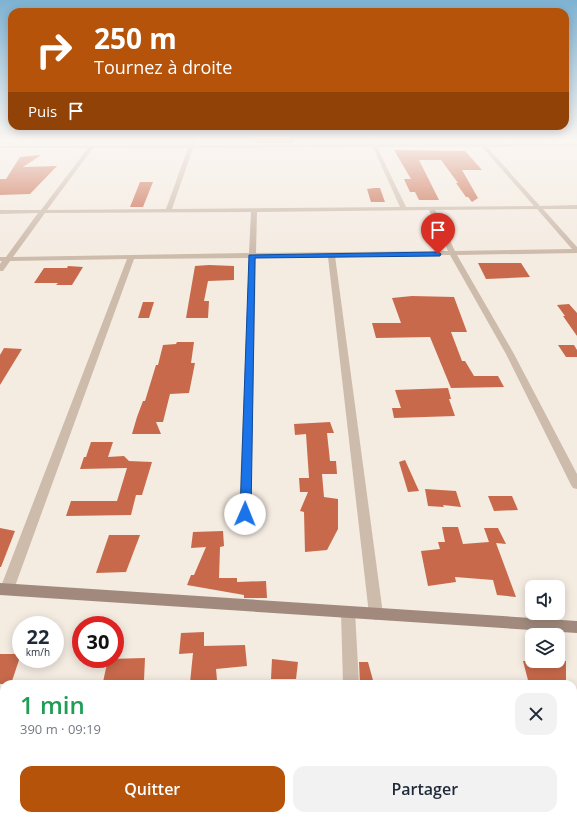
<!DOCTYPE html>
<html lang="fr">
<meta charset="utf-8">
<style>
:root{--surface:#fff;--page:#f2f2f3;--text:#1f2937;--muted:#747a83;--accent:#b45309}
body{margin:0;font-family:"Open Sans",sans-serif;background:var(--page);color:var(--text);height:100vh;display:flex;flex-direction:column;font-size:15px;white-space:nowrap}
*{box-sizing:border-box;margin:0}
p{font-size:13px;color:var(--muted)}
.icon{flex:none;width:22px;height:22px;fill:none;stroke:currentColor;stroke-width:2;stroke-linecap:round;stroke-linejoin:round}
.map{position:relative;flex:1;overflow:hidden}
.side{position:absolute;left:0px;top:680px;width:577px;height:140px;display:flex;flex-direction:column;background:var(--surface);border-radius:12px 12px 0 0;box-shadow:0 2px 10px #0003}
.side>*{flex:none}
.banner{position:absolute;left:8px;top:8px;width:561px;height:122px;border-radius:12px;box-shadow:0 2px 10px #0003;background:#b45309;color:#fff;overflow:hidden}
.controls{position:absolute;left:525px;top:580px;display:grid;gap:8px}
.controls a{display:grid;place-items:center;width:40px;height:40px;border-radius:8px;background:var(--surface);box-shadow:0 2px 10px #0003;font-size:20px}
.speed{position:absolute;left:12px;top:616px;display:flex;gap:8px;font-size:20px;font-weight:700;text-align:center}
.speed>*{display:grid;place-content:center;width:52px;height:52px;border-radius:50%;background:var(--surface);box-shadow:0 2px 10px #0003;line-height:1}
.speed small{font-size:10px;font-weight:400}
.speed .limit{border:6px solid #d22;background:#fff;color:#111}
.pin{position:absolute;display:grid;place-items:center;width:34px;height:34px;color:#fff;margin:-41px -17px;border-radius:50% 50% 50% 0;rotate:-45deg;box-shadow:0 0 4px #0007}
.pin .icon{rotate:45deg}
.me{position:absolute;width:44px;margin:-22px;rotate:1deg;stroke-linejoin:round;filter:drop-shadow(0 0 3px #0008)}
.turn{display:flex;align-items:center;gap:14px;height:84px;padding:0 20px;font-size:18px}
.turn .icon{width:52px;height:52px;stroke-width:2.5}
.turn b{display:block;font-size:28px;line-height:34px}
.then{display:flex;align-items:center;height:38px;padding:0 20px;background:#0003;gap:8px;font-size:15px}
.round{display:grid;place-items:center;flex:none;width:42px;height:42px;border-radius:12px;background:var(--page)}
.summary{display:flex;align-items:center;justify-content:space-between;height:68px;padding:0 20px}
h1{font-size:24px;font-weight:600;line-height:30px;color:#1e9e55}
.primary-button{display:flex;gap:8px;margin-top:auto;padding:8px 20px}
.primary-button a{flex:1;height:46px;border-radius:12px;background:var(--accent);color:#fff;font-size:16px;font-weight:600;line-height:46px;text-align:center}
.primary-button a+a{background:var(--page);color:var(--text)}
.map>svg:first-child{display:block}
.building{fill:#c8694b}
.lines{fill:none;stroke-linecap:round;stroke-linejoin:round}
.minor{fill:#cdbbac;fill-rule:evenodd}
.secondary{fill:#a18a7d;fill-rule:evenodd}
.route{fill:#1a73e8;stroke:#114b97}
</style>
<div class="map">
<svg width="577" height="820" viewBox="0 0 577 820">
<rect width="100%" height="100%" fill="#f4ebe1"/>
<!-- building -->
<g class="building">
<path d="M255,139h40l-2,4h-37z"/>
<path d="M394,150l71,1 17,19h-20l16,28 -6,4 -4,-5h-2l-10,-14h2l-17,-23h-22l20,40h-20l-4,-8h-5l-6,-13h7z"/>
<path d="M41,155l-18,12 34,-1 -27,28 -30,1v-16h6l14,-22z"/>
<path d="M140,182h13l-10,25h-13z"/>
<path d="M374,188h6l5,14h-14l-4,-13z"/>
<path d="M478,263h43l9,14 -44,2z"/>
<path d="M209,265l25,1v14l-26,1 -4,20h5l-1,17h-22l9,-52z"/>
<path d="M68,266l15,1 -11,18h-16l2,-2h-24l10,-15h23z"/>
<path d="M412,296l42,1 13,35h-16l11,29h3l9,15h24l6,11 -53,1 -21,-51 -54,1 -4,-15h29l-9,-25z"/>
<path d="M143,302h11l-5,16h-11z"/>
<path d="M569,304l8,9v23l-14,-20h2l-8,-11z"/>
<path d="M177,342h17l-3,21h4l-6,30 -19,1 -7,28h-7l5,12h-29l5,-17 6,-16h2l11,-36h2l5,-20 13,-1z"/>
<path d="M558,345h16l3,5v7h-11z"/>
<path d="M4,348l18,1 -22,36v-30z"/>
<path d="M448,388l3,11h-2l6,17 -61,2 -2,-10h9l-6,-18z"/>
<path d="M330,422l4,11h-7l3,28h6l1,13h-15l2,23 14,2v30l-11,21 -22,2 -1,-40 -4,-1 8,-19h-8l-1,-14h10l-3,-44 -11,1 -1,-11z"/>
<path d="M91,442h22l-5,15 16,-1 5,5 23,1 -10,33h-6l-5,20 -65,1 5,-15h46l10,-33 -47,1 4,-12h2z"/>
<path d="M405,460l14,31 -11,1 -9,-30z"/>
<path d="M425,489l31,2 5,16 -18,-2 1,2 -16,-1z"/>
<path d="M488,496h24l6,14 -24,1z"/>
<path d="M442,527h16l5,17 26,-2 -5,-14h14l8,16 -10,-1 20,54 -19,-2 -4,-15 -38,-3 1,5 -28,4 -7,-35 19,-2 -2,-7h7z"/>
<path d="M0,528l15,3 -14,36h-1z"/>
<path d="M223,531l1,15 -4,1 -1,31h18v4l29,-1 1,17h-23v-3l-57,-10 4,-10h3l12,-28 -15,1 2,-16z"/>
<path d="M109,535h31l-14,37 -30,1z"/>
<path d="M204,632v14l41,-1 2,21 -31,3 1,11 -27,3 3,-30 -14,1 2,-21z"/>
<path d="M0,654h21l-10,30h-11z"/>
<path d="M145,658l-1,22 -41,2 5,-23z"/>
<path d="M272,659l26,3 -2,17h-25z"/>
<path d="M523,661h43v23h-37z"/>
<path d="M359,662h9l6,22h-14z"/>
</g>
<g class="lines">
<!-- minor -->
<g class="minor">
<path d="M192,139h4l-2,6 177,-1 -2,-5h4l3,5h201v2l-90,1 53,59 37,-1v4h-34l34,38v6l-120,2 57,99 63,120v15l-4,-1 -2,-3 -65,-131 -56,-99 -115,1 48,358 -2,4 -5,2 -5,-2 -2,-4 -41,-357 -72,1 -5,256 -2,3 -4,2 -4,-2 -2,-3 10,-256 -115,1 -120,330 -2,4 -5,2 -5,-2 -2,-4 127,-330 -117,2 -7,10h-3v-7l2,-3h-2v-4h6l32,-44 -38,1v-4h41l47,-62h-88v-2l189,-1zM373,147l27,60 -228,2 21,-61zM377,147h105l52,59 -128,1zM93,148h95l-22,61 -119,1zM537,209l35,40 -117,2 -20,-41zM429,210l19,41 -192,2 1,-41zM251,212l-2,41 -236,4 32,-44z"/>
<path d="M348,606l5,2 2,4 4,72h-16l-2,-72 2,-4z"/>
<rect x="347" y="816" width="18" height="4"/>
</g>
<!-- secondary -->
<path class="secondary" d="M0,583l577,38v12l-577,-38z"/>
</g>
<!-- sky -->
<linearGradient id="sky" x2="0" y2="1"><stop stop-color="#7eb2d2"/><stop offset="0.55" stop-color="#faf6f2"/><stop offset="1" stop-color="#faf6f2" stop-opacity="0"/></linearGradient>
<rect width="577" height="253" fill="url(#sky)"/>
<!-- route -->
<path class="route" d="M438,252l3,2 -1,2 -185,2 -4,256 -2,3 -4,1 -4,-1 -1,-3 9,-259z"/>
</svg>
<div class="controls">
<a><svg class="icon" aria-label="sound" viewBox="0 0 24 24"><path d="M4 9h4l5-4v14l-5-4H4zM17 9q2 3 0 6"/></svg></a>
<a><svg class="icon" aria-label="layers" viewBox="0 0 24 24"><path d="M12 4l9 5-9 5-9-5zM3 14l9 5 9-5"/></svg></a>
</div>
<div class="speed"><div>22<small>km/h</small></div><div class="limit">30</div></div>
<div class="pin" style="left:438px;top:254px;background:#d93025"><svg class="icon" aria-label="arrive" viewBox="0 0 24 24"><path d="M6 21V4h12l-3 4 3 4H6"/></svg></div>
<svg class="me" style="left:245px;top:514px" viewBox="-20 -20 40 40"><circle r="19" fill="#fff"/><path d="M0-13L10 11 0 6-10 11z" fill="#1a73e8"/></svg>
<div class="banner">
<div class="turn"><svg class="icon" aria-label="right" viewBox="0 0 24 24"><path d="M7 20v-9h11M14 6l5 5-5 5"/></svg><div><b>250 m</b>Tournez à droite</div></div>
<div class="then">Puis<svg class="icon" aria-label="arrive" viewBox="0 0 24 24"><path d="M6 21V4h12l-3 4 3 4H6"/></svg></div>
</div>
<section class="side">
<div class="summary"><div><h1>1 min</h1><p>390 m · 09:19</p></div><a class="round"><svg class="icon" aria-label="close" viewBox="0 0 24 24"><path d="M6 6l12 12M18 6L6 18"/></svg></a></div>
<div class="primary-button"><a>Quitter</a><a>Partager</a></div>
</section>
</div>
